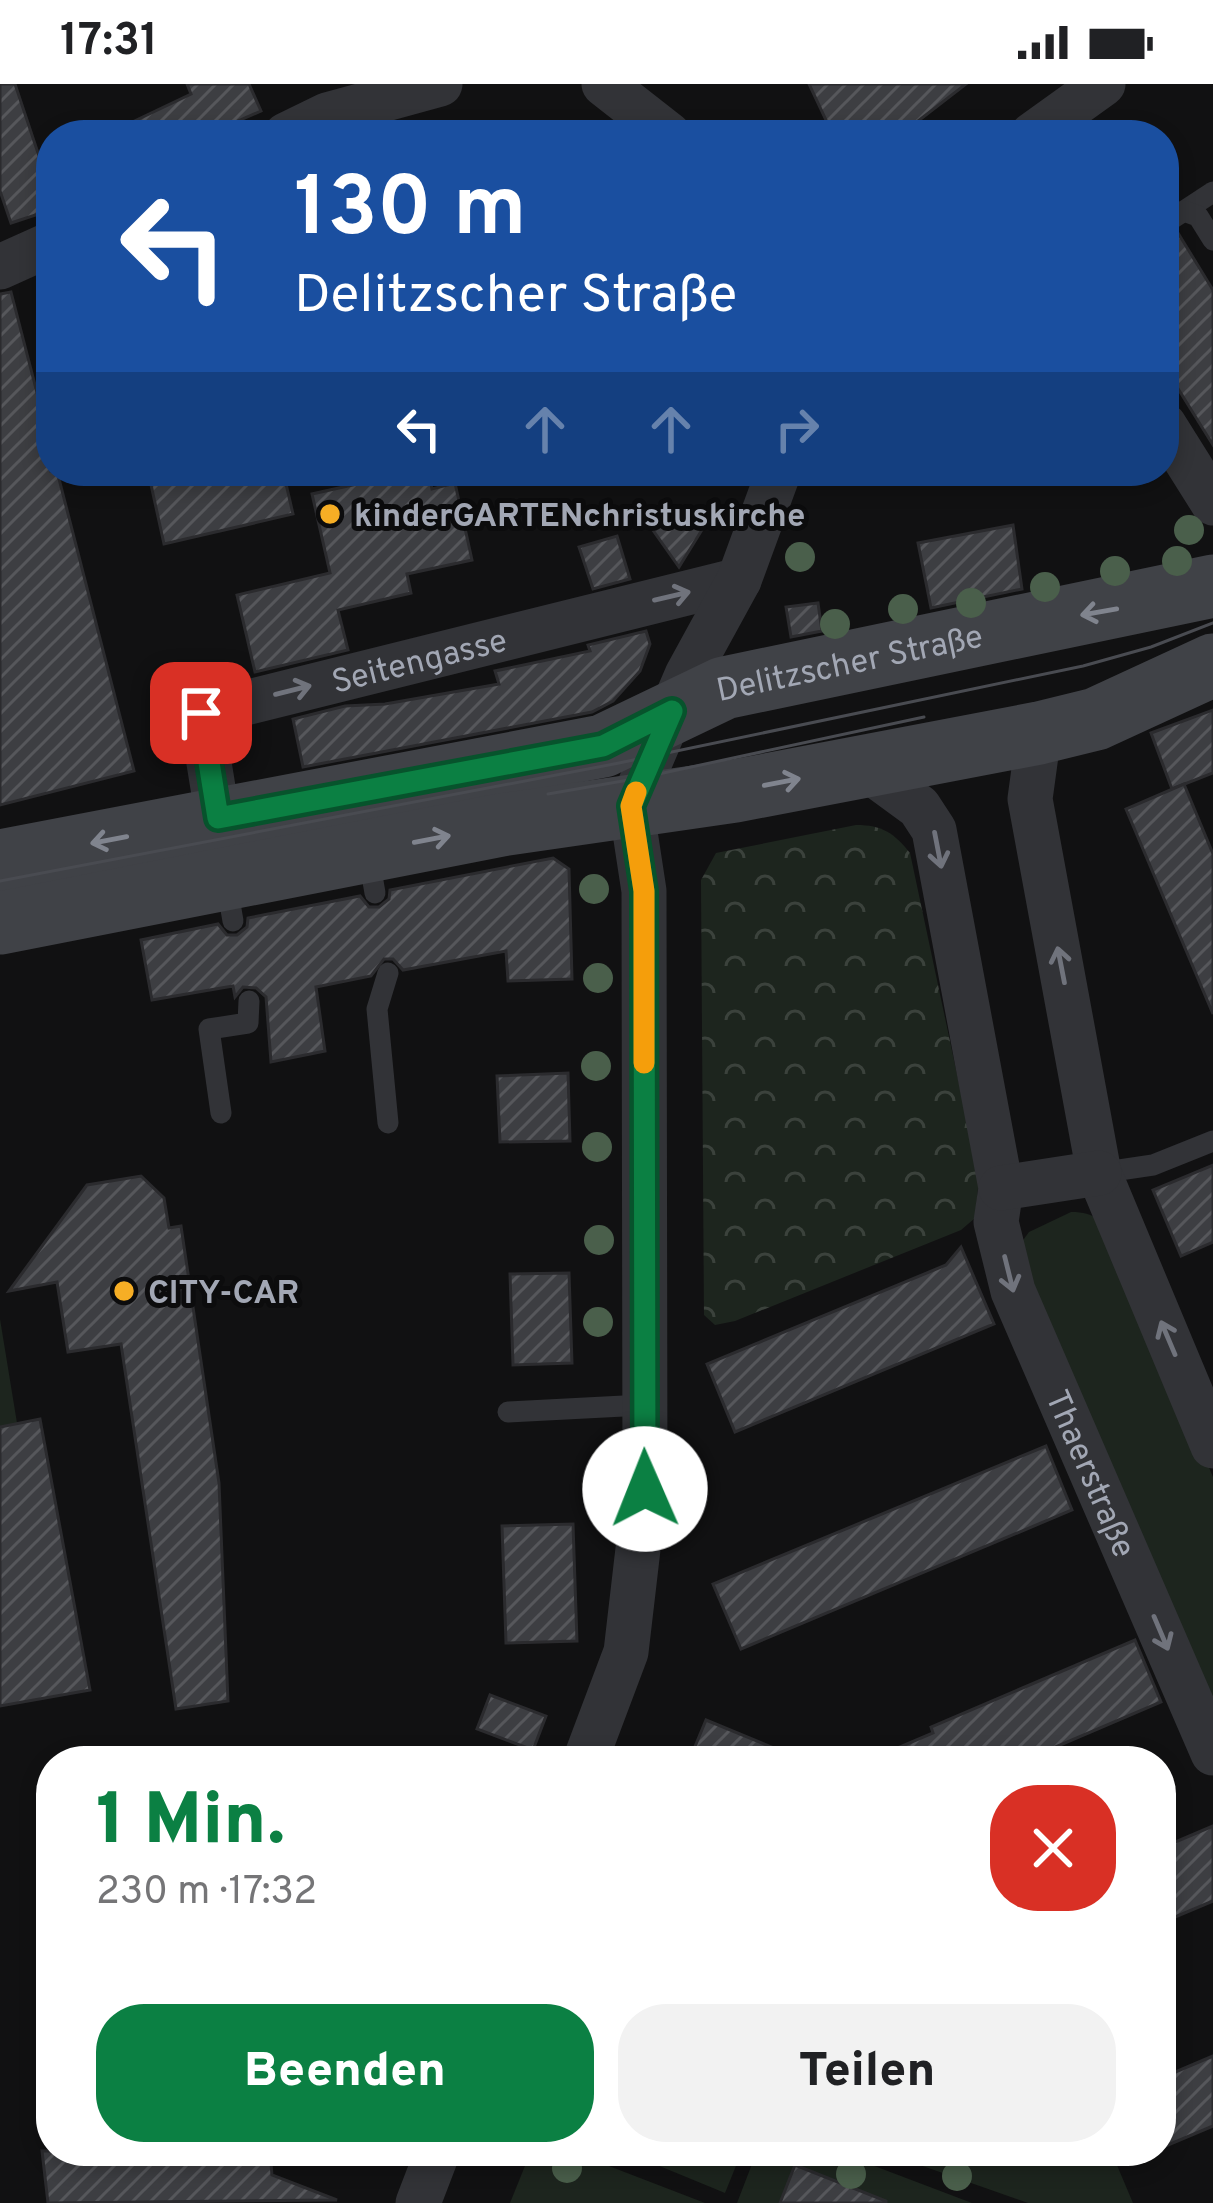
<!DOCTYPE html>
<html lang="de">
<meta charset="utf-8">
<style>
:root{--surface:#fff;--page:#f2f2f2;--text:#202124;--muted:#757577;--accent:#0b8043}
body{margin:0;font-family:Overpass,sans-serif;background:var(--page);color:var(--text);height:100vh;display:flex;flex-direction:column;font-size:45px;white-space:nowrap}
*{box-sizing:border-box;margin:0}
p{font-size:39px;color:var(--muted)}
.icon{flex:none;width:66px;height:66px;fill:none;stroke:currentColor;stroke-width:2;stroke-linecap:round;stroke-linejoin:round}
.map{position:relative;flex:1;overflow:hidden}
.sheet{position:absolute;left:36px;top:1662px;width:1140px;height:420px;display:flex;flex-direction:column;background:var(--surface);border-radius:48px;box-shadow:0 6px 18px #0003}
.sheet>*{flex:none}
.banner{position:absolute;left:36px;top:36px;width:1143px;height:366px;border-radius:48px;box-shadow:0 6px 18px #0003;background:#1a4fa0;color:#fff;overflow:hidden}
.pin{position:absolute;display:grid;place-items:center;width:102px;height:102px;color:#fff;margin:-51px;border-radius:24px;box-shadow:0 6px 18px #0006}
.me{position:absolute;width:132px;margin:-66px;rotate:359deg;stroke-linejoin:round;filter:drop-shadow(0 0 9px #0008)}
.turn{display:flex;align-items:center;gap:42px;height:252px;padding:0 60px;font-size:54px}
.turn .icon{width:156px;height:156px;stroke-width:2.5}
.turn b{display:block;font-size:84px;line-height:102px}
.lanes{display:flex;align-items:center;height:114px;padding:0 60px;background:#0003;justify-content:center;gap:60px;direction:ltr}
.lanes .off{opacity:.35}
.round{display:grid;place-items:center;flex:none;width:126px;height:126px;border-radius:48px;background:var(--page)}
.headline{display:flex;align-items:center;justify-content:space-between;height:204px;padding:0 60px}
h1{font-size:72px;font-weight:800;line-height:90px;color:var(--accent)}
.cta{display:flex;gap:24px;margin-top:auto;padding:24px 60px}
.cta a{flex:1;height:138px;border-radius:48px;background:var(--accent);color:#fff;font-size:48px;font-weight:800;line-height:138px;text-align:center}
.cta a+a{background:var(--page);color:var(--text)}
.status{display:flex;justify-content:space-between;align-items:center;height:84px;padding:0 60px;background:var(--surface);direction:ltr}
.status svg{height:33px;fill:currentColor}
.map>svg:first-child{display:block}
.green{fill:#1d251e}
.forest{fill:url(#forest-crowns)}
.building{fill:url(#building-hatch);stroke:#2b2b2e;stroke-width:3}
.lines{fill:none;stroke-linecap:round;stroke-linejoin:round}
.lane{stroke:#323337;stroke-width:21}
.street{stroke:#323337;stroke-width:45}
.secondary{stroke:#404247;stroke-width:63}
.tram{stroke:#494b51;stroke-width:3}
.tree{fill:#4a5f4b}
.oneway{stroke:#70737c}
.oneway2{stroke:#80848e}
.route-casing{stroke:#07532c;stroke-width:30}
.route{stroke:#0b8043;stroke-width:21}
.slow{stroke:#f59e0b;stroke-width:21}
.poi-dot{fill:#f6ae25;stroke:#0c0c0d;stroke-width:4.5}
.labels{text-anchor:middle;stroke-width:10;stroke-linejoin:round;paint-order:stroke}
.poi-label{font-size:33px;font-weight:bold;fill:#a2a7b4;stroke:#0c0c0d;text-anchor:start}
.street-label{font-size:33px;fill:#a2a7b4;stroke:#0c0c0d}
</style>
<div class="status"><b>17:31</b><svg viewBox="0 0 49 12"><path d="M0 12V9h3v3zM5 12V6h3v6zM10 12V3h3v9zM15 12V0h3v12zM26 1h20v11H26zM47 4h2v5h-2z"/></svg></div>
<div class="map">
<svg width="1213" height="2119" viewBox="0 0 1213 2119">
<defs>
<pattern id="forest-crowns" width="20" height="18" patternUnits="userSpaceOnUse" patternTransform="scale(3)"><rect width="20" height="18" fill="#1d251e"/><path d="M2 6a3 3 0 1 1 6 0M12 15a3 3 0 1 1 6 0" fill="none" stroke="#3b423c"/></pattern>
<pattern id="building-hatch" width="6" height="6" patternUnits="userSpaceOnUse" patternTransform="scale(3)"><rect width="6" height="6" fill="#3d3e42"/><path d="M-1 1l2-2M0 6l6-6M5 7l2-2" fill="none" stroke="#56575b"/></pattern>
</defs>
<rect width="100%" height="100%" fill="#111112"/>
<!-- green -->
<g class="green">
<path d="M1071,1128c25,0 31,9 43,30l99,235v240l-195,-470 11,-15z"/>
<path d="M0,1235l17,104 -17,4z"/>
<path d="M531,2067h39l135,52h-195z"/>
<path d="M623,2067h119l-17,42z"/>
<path d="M757,2067h78l137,52h-235z"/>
<path d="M880,2067h231l22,52h-105z"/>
</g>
<!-- forest -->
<path class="forest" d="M856,741c26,0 38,8 54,28l69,325 -4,40 -14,12 -226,91 -20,4 -11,-10 -3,-435 15,-27z"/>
<!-- building -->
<g class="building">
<path d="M0,0h15l36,108v18l-40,13 -11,-32z"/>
<path d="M187,0h62l12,27 -55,24h-101l86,-41z"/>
<path d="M809,0h157l-66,51h-67z"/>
<path d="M1178,149l35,57v155l-49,-79v-127z"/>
<path d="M11,208l40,155v24h6l77,300 -134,34v-511z"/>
<path d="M148,387h135l10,43 -129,30z"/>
<path d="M415,387h13l4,18 23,-6 17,77 -65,14 4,19 -73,17 10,40 -93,22 -18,-77 93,-22 -18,-79z"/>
<path d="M638,425l75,3 -34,55z"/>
<path d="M1013,441l9,64 -91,19 -13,-65z"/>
<path d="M617,452l13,43 -37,10 -14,-42z"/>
<path d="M818,519l4,28 -31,6 -5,-30z"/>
<path d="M646,547l4,13 -10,27 -27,30 -21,11 -289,55 -10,-48 52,-13 40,-2 114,-20 -4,-13 95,-20 -2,-6z"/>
<path d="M1213,626v63l-41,16 -21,-56z"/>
<path d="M1184,700l29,70v160l-87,-205z"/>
<path d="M553,774l16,11 3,110 -64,2 -2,-30 -103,19 -10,-11h-9l-13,17 -55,11 9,64 -54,11 -5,-65 -10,-9 -13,-1 -8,10 -2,-11 -81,14 -11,-60 77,-16 9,11h10l10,-8 1,-9 112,-22 9,11h10l10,-8 1,-9z"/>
<path d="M568,989l2,68 -70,1 -3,-66z"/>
<path d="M1213,1081v77l-32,14 -28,-66z"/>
<path d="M141,1092l23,22 5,30 12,-2 38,257 9,218 -52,8 -55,-365 -53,8 -11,-70 -48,9 78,-106z"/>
<path d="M961,1163l33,77 -259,108 -28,-68 239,-99z"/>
<path d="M569,1189l3,90 -59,2 -3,-91z"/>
<path d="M40,1335l50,271 -90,16v-279z"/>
<path d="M1046,1362l26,64 -331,139 -28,-65z"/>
<path d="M573,1440l4,117 -71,2 -4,-117z"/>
<path d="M1135,1556l26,62 -138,59h-156l66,-28 -2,-6z"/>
<path d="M490,1611l56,21 -13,34 -56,-21z"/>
<path d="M706,1636l97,40v1h-114z"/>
<path d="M1213,1742v75l-52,22v-75z"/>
<path d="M1213,1972v70l-52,22v-70z"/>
<path d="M42,2067h228l2,24 65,25 -289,3z"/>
<path d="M795,2081l91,36v2h-106z"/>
</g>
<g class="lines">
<!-- lane -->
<g class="lane">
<path d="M1184,127l29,-19"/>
<path d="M1164,140l20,-13 14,5 15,24"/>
<path d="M369,774l6,35"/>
<path d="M227,802l6,35"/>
<path d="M221,1029l-12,-84 39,-6 1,-22"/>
<path d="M388,1039l-11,-114 11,-36"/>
<path d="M1099,1089l54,-8 60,-24"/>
<path d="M508,1328l135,-7"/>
</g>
<!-- street -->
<g class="street">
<path d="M604,0l65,51"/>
<path d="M286,51l41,-20 113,-31"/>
<path d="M1032,51l71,-51"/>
<path d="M0,183l51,-23"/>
<path d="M1164,341l49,78"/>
<path d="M1039,649l-9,66 69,374 114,273"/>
<path id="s1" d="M863,682l56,41 15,23 67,358 -5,34 17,69 200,462"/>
<path id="s2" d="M218,734l-17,-104 538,-134"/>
<path d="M1001,1104l98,-15"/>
<path d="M585,1677l41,-109 19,-163 -1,-598 -13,-85 56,-131 52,-95 40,-109"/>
<path d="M418,2119l20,-52"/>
</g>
<!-- secondary -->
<g class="secondary">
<path id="s3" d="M0,777l603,-115 121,-58 489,-102"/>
<path d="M0,839l501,-98 234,-34 304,-58 57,-14 117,-54"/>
</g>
<!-- tram -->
<g class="tram">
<path d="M548,710l92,-16 284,-61"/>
<path d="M0,797l619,-118 464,-97 68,-19 62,-24"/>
</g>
</g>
<!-- trees -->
<g class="tree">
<circle cx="1189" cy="446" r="15"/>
<circle cx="800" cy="473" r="15"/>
<circle cx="1177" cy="477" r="15"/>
<circle cx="1115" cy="487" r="15"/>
<circle cx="1045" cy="503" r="15"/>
<circle cx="971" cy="519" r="15"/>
<circle cx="903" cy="525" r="15"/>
<circle cx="835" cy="540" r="15"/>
<circle cx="594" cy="805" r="15"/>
<circle cx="598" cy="894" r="15"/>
<circle cx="596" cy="982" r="15"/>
<circle cx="597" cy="1063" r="15"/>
<circle cx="599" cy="1156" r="15"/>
<circle cx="598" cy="1238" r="15"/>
<circle cx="567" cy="2084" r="15"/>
<circle cx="851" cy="2090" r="15"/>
<circle cx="957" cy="2092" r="15"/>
</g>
<!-- one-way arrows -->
<defs><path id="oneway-shaft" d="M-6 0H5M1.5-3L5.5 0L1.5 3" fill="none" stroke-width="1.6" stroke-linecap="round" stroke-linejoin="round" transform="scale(3)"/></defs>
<g class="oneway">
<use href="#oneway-shaft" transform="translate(672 512) rotate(-13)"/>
<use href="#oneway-shaft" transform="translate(293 606) rotate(-14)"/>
<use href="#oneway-shaft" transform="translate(938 766) rotate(79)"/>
<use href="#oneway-shaft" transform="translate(1061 881) rotate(-101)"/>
<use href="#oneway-shaft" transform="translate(1009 1190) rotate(76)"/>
<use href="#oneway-shaft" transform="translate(1168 1254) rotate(-113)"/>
<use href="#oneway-shaft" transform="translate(1161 1549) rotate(67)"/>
</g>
<g class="oneway2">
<use href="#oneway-shaft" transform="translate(1099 528) rotate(170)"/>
<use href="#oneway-shaft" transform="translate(782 698) rotate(-11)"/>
<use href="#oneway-shaft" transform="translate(432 755) rotate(-11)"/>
<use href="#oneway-shaft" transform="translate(109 756) rotate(169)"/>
</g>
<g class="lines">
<defs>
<path id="route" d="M201,629l17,105 385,-72 69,-35 -41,95 13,85 1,598"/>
</defs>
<!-- route casing -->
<use href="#route" class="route-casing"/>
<!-- route -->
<use href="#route" class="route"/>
<!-- slow -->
<path class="slow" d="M636,708l-5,14 13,85v172"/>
</g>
<!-- markers -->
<g class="poi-dot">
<circle cx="330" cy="430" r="12"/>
<circle cx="124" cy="1207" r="12"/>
</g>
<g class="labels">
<!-- poi labels -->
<g class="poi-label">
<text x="354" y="442">kinderGARTENchristuskirche</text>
<text x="148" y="1219">CITY-CAR</text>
</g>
<!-- street labels -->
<g class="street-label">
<text dy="12" stroke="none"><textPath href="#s2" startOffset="330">Seitengasse</textPath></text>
<text dy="12" stroke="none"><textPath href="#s3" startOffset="876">Delitzscher Straße</textPath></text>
<text dy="12" stroke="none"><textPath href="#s1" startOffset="765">Thaerstraße</textPath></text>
</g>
</g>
</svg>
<div class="pin" style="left:201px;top:629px;background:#d93025"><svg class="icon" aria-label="arrive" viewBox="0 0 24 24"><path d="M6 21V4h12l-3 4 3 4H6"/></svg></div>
<svg class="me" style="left:645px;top:1405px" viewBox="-20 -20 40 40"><circle r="19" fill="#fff"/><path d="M0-13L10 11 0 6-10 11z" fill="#0b8043"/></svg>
<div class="banner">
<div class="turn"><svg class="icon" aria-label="left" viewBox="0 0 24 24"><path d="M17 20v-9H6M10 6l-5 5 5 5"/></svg><div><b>130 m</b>Delitzscher Straße</div></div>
<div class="lanes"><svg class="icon" aria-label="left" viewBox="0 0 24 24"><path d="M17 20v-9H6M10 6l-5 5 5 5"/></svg><svg class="icon off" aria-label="ahead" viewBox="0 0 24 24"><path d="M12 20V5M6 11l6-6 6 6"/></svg><svg class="icon off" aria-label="ahead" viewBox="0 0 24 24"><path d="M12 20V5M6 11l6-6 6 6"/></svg><svg class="icon off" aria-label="right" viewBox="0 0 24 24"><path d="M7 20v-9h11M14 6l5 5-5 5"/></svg></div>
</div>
<section class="sheet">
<div class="headline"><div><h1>1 Min.</h1><p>230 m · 17:32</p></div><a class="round" style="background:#d93025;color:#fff"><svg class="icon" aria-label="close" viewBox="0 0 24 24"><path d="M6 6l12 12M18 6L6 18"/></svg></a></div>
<div class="cta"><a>Beenden</a><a>Teilen</a></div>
</section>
</div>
